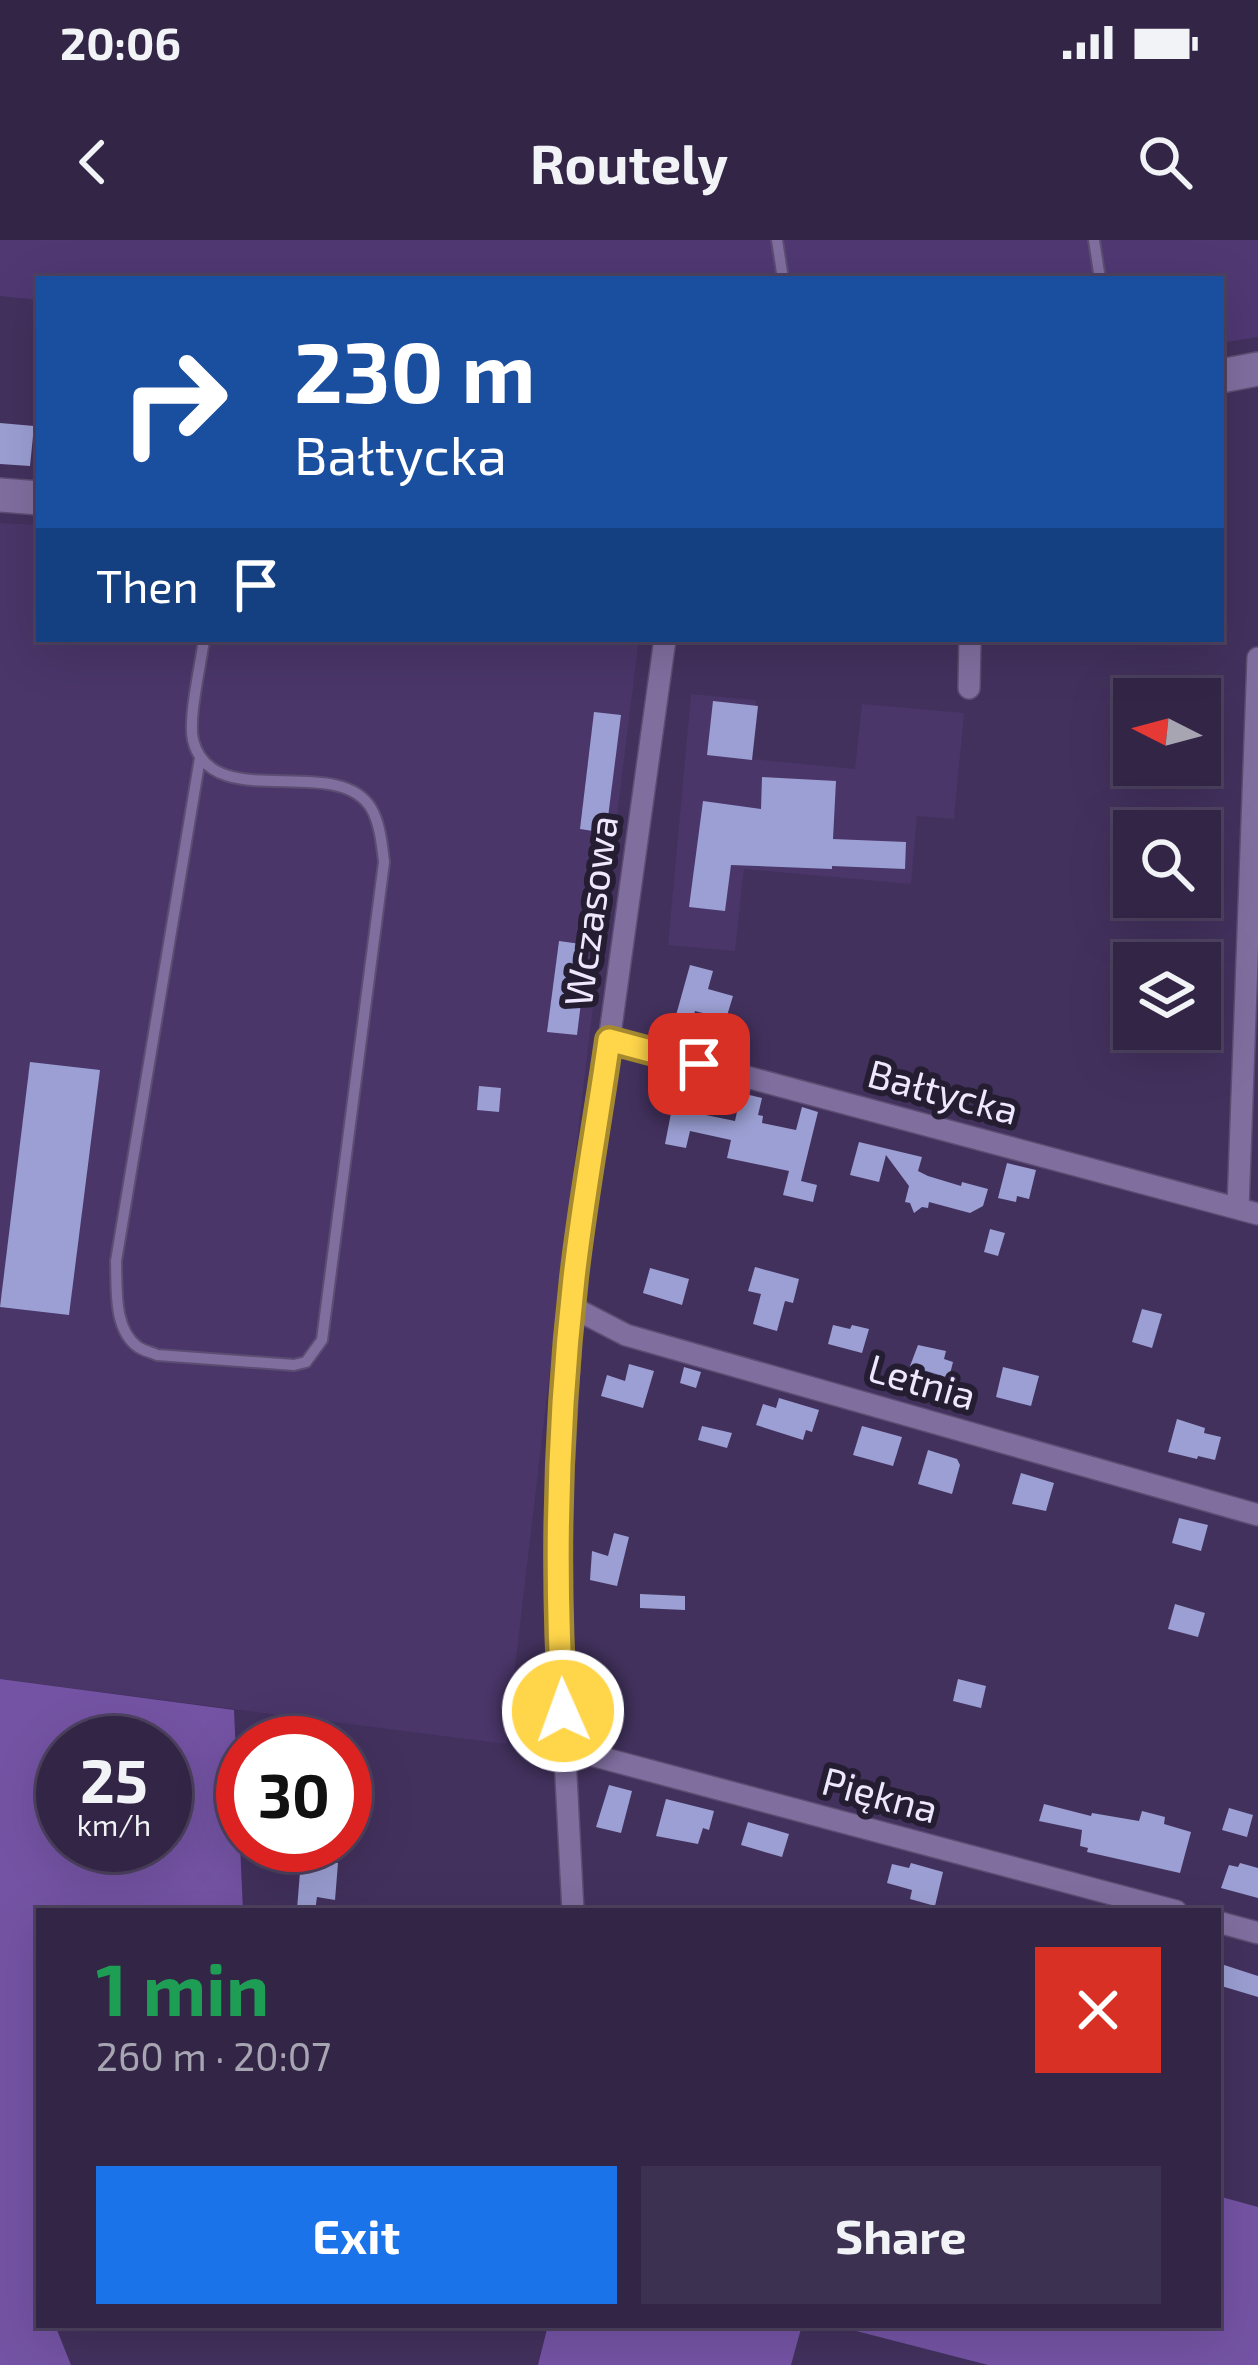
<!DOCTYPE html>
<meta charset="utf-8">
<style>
:root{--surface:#322546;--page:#3d3151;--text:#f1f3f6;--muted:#a8a5b3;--line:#4d425f;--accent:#1a73e8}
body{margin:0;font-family:"Exo 2",sans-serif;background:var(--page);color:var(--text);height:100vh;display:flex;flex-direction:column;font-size:45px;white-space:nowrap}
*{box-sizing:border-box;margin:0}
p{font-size:39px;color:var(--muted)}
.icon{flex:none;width:66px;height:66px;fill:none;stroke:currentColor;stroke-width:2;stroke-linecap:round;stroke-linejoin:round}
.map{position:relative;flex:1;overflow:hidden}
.details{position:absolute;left:36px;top:1668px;width:1185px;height:420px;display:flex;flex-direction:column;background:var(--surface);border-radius:0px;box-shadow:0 12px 48px #0002,0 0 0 3px var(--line)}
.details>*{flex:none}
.guide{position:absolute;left:36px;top:36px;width:1188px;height:366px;border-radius:0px;box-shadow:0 12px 48px #0002,0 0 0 3px var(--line);background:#1a4fa0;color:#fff;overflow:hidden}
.needle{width:78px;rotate:276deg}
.buttons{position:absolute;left:1113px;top:438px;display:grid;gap:24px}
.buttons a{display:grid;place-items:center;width:108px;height:108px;border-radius:0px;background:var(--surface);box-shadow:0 12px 48px #0002,0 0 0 3px var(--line);font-size:60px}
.speed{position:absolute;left:36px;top:1476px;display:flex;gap:24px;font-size:60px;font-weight:700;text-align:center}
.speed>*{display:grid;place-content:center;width:156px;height:156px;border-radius:50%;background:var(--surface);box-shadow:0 12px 48px #0002,0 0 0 3px var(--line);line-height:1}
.speed small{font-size:30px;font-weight:400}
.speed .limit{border:18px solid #d22;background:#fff;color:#111}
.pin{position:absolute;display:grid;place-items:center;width:102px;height:102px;color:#fff;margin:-51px;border-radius:24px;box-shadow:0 6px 18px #0006}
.me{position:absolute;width:132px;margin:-66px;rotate:358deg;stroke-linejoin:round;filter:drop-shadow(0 0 9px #0008)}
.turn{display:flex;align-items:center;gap:42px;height:252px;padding:0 60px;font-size:54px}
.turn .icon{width:156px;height:156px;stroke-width:2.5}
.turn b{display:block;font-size:84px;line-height:102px}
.then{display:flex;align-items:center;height:114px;padding:0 60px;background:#0003;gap:24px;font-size:45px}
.round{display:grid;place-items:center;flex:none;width:126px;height:126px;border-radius:0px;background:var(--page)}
.head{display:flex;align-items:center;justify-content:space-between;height:204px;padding:0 60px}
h1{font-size:72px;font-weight:700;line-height:90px;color:#1e9e55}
.cta{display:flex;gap:24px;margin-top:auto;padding:24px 60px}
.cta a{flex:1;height:138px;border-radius:0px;background:var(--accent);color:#fff;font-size:48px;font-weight:700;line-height:138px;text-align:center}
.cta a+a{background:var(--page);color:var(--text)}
.status{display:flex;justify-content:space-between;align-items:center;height:84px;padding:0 60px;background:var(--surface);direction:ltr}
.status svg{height:33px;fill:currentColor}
header{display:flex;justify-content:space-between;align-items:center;height:156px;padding:0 60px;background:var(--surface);font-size:54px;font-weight:700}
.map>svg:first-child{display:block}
.built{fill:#4a3669}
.green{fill:#503873}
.forest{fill:#7453a4;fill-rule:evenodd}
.building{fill:#9b9fd3}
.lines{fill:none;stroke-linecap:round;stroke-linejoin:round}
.lane-casing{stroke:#5c4d72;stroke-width:14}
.street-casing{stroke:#5c4d72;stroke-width:24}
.secondary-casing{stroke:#5c4d72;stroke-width:36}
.lane{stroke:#806e9f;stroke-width:10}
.street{stroke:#806e9f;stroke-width:21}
.secondary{stroke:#806e9f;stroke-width:33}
.route-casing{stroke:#a68a30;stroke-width:30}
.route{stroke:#ffd54a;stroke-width:21}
.labels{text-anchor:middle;stroke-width:12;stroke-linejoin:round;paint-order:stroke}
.street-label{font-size:39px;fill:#eee7fd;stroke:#251e32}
</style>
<div class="status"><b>20:06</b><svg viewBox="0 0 49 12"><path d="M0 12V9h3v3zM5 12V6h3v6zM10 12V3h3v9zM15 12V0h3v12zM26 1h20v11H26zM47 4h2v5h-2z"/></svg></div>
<header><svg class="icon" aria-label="back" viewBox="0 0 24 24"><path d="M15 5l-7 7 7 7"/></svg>Routely<svg class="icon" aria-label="search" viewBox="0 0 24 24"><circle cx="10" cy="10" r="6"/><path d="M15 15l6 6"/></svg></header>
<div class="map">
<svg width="1258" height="2125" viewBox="0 0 1258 2125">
<rect width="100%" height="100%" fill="#42315d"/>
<!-- built -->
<g class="built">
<path d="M0,283l39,2v114h600l-52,417 -81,688 -506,-65z"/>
<path d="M691,454l65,6 -5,59 104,10 7,-65 102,9 -10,106 -37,-3 -6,68 -167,-15 -9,82 -67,-6z"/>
</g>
<!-- green -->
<path class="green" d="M0,0h1258v97l-37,6v-64h-1182v21l-39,-4z"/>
<!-- forest -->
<g class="forest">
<path d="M0,1439l234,31 9,201h-204v414h16l16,40h-71zM63,1503h102v102h-102z"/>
<path d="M1218,1956l40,11v158h-270l-155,-40h385z"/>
<path d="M548,2085h254l-11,40h-253z"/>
</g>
<!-- building -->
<g class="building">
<path d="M0,183l34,3 -4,40 -30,-2z"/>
<path d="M713,461l45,5 -6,54 -45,-5z"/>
<path d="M594,472l27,3 -15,118 -26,-4z"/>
<path d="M762,537l74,4 -3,58 73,3 -1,27 -73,-3v3l-101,-4 -6,46 -36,-4 14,-106 58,8z"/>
<path d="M559,701l29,4 -11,90 -30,-3z"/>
<path d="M690,725l23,6 -5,18 25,7 -7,23 -31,-8 -4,13 -16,-5z"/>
<path d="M30,822l70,8 -31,245 -69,-8z"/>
<path d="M662,834l18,4 -5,23 -18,-5z"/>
<path d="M479,846l22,2 -2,24 -22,-2z"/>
<path d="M741,853l21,5 -4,17 5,1 -1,7 34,7 6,-23 16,5 -17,69 16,4 -4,17 -30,-7 6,-24 -62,-13 4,-18 -41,-9 -4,17 -21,-4 7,-36 63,13z"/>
<path d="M859,902l63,15 -4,14 10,5 33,10 1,-4 26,7 -5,17 -13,7 -41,-11 -1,6 -6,-1 -8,6 -4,-10 -5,-1 4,-16 -23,-31 -7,27 -29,-7z"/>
<path d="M1007,923l29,7 -7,29 -12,-3 -1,6 -18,-4z"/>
<path d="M990,989l15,4 -7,23 -14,-4z"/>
<path d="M755,1027l44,12 -6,24 -8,-2 -8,30 -24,-7 8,-30 -13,-3z"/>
<path d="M650,1028l39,11 -7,26 -39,-12z"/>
<path d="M1142,1069l20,5 -10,34 -20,-6z"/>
<path d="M833,1085l17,4 2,-4 17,4 -7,24 -34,-9z"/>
<path d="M918,1105l28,6 -2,8 9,3 -4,16 -39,-12z"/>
<path d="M629,1124l25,7 -11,37 -42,-12 6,-21 18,6z"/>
<path d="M684,1127l17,5 -5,16 -16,-5z"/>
<path d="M1003,1127l36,9 -8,30 -35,-9z"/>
<path d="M779,1158l40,12 -7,22 -6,-2 -3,10 -47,-15 7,-21 13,4z"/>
<path d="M1177,1179l28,9 -1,5 17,4 -6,23 -17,-4 -1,3 -29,-7z"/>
<path d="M702,1186l30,7 -5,15 -29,-8z"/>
<path d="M862,1186l40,11 -9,29 -40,-11z"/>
<path d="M928,1210l29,9 3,6 -8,29 -34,-10z"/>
<path d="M1021,1233l33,10 -8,28 -34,-7z"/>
<path d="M1179,1278l29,7 -7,26 -29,-8z"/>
<path d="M614,1293l15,4 -12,49 -27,-6 2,-29 16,5z"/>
<path d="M640,1354l45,2v14l-45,-2z"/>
<path d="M1175,1364l30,9 -7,24 -30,-8z"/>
<path d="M958,1439l28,7 -5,22 -28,-7z"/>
<path d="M599,1456l15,3 -5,32 -16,-2z"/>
<path d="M609,1545l23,6 -11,42 -25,-6z"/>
<path d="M666,1559l48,12 -5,19 -6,-2 -5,16 -42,-8z"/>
<path d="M1044,1564l47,12 1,-3 47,8 3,-10 23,6 -1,7 27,8 -11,41 -93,-21 1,-4 -8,-2 2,-16 -43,-9z"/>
<path d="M1229,1568l24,7 -6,22 -25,-7z"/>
<path d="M748,1582l41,12 -7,23 -41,-12z"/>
<path d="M305,1610l18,3 -2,7 17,3 -3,37 -18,-3 -2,14 -18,-2 4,-49h2z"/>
<path d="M911,1623l32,9 -8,34 -25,-7 2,-9 -25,-7 5,-19 17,4z"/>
<path d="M1240,1623l18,5v30l-37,-10 8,-23 9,2z"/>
<path d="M1218,1723l40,13v21l-40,-12z"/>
</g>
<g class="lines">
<defs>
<g id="lane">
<path d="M777,0l6,39"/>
<path d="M1094,0l6,39"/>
<path d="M200,518l-84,503c1,27 -3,68 22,86 6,4 13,5 19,8l137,10 12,-3 16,-22 62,-478c-2,-17 -4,-39 -13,-54 -34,-56 -160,7 -178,-68 -5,-23 8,-76 11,-101"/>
</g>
<g id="street">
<path d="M969,448l1,-49"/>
<path d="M609,800l649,174"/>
<path d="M1238,968l20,-550"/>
<path d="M572,1067l54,28 632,180"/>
<path d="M565,1508l611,163"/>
<path d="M573,1671l-12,-231 -2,-141 13,-232 93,-668"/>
<path d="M1218,1682l40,11"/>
</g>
<g id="secondary">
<path d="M1221,136l37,-7"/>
<path d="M0,255l39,3"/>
</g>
</defs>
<!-- lane casing -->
<use href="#lane" class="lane-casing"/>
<!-- street casing -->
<use href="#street" class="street-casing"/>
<!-- secondary casing -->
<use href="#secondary" class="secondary-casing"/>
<!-- lane -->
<use href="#lane" class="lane"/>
<!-- street -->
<use href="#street" class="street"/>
<!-- secondary -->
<use href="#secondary" class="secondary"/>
</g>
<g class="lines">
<defs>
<path id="route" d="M563,1471c-9,-143 -5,-291 11,-433 9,-80 24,-159 35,-238l90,24"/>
</defs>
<!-- route casing -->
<use href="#route" class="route-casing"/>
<!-- route -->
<use href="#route" class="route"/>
</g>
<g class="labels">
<!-- street labels -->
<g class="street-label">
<text transform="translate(591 671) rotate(-82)" y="14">Wczasowa</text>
<text transform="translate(943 852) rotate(15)" y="14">Bałtycka</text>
<text transform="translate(922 1142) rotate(16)" y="14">Letnia</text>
<text transform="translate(880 1555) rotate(15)" y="14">Piękna</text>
</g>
</g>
</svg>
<div class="buttons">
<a><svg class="needle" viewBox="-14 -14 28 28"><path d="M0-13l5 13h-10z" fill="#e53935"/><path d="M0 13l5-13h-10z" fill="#a8a5b3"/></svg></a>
<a><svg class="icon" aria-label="search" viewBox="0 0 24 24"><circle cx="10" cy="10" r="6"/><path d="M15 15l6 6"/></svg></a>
<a><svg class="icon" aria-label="layers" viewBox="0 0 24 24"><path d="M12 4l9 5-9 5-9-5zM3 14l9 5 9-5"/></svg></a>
</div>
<div class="speed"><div>25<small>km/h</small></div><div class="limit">30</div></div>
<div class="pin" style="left:699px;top:824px;background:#d93025"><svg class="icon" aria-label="arrive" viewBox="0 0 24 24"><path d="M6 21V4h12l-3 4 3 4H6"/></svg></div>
<svg class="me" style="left:563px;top:1471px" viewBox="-20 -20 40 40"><circle r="17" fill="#ffd54a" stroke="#fff" stroke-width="3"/><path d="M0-11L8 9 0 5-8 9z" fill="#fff"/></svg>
<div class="guide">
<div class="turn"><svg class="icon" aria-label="right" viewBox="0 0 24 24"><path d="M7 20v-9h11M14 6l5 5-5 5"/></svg><div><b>230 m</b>Bałtycka</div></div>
<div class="then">Then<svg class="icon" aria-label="arrive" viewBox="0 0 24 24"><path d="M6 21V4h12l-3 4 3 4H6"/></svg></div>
</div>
<section class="details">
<div class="head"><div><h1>1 min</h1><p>260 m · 20:07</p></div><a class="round" style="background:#d93025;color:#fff"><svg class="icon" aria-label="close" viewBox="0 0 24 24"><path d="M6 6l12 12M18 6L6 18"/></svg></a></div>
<div class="cta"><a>Exit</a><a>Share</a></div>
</section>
</div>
